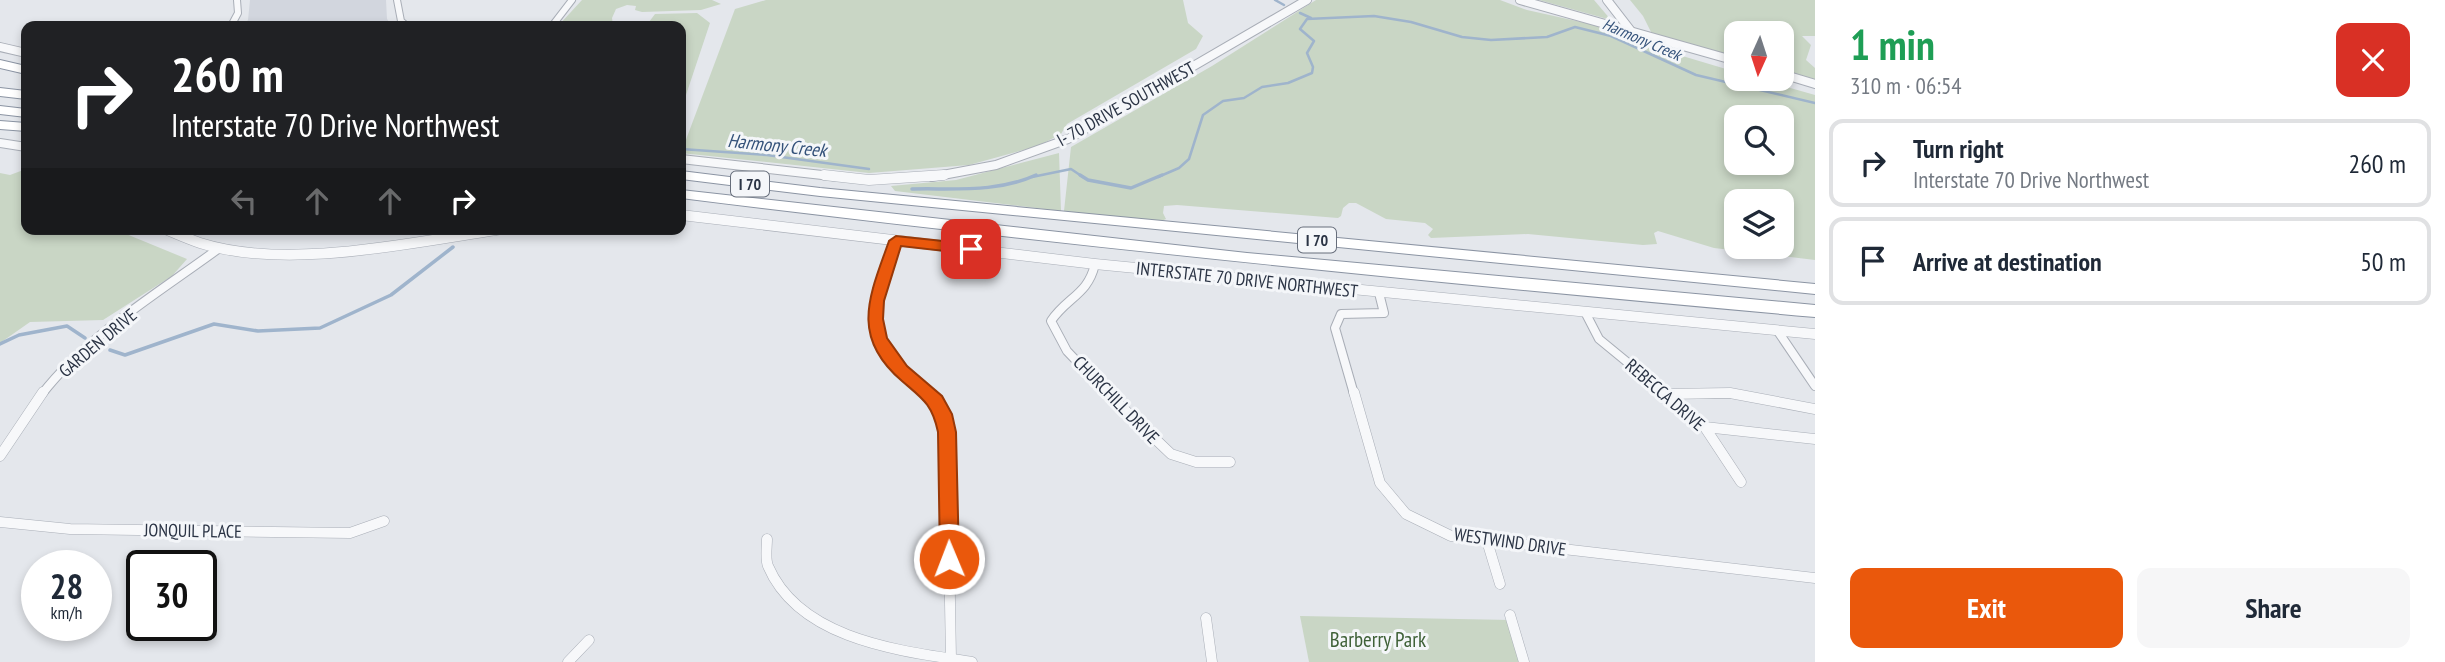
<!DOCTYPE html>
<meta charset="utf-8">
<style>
:root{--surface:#fff;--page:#f6f6f7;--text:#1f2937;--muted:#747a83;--line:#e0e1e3;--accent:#ea580c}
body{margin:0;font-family:"PT Sans Narrow",sans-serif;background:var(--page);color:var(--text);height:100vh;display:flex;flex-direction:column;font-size:26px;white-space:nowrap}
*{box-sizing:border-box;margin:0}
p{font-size:23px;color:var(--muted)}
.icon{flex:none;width:38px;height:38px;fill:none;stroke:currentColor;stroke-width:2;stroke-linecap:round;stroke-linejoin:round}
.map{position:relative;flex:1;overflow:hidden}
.sheet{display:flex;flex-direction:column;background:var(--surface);width:630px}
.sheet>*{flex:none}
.guide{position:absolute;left:21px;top:21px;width:665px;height:214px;border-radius:14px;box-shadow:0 4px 10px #0003;background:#202124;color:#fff;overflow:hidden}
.needle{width:46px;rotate:183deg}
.fabs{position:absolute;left:1724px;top:21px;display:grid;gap:14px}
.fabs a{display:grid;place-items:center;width:70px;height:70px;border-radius:14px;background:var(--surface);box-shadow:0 4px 10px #0003;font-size:35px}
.speed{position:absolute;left:21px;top:550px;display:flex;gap:14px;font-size:35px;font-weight:700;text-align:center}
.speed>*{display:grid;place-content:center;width:91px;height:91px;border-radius:50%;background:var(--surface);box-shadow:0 4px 10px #0003;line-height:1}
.speed small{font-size:18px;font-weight:400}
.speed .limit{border:4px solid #111;border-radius:10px;background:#fff;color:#111}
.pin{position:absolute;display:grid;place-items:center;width:60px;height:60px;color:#fff;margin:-30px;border-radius:14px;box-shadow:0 4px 10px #0006}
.me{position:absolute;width:77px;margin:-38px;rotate:359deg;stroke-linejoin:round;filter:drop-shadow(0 0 5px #0008)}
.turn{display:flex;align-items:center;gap:24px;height:147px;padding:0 35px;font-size:32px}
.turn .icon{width:91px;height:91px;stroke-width:2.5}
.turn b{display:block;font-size:49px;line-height:60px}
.lanes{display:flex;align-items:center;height:66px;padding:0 35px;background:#0003;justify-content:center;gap:35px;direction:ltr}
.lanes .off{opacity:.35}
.round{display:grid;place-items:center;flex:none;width:74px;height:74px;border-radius:14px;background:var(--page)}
.overview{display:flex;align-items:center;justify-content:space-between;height:119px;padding:0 35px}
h1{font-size:42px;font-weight:600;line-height:52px;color:#1e9e55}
.button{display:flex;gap:14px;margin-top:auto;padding:14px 35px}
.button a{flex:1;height:80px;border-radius:14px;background:var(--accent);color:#fff;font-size:28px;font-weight:600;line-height:80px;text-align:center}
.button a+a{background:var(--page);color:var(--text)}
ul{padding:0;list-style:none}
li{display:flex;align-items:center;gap:21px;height:88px;margin:0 14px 10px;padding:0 21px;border:4px solid var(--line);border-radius:14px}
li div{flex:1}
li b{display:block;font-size:26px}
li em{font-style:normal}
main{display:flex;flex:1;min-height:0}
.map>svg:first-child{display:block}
.built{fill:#d2d6de}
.green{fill:#c9d6c5;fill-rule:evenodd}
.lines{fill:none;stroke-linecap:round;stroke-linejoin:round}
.stream-far1{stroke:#9fb4cc;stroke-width:2.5}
.stream{stroke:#9fb4cc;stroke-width:3.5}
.minor-far2-casing{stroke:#a9aeb7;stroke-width:8}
.minor-far1-casing{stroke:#a9aeb7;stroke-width:10}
.minor-casing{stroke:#a9aeb7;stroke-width:11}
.tertiary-far1-casing{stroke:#a9aeb7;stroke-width:10}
.tertiary-casing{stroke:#a9aeb7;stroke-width:11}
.motorway-casing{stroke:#8b94a3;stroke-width:2}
.minor-far2{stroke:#f7f8fa;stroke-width:6}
.minor-far1{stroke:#f7f8fa;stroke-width:8}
.minor{stroke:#f7f8fa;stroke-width:10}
.tertiary-far1{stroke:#f7f8fa;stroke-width:8}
.tertiary{stroke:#f7f8fa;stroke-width:10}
.motorway{fill:#fff;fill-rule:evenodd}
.route{fill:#ea580c;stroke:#983908;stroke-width:2}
.labels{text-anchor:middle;stroke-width:6;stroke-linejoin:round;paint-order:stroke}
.far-water-label{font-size:16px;font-style:italic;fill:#34527a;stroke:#f4f6f9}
.shield{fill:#f4f6f9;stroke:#676e7b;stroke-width:2}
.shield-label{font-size:16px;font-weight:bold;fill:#2b3445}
.street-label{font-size:18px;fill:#2b3445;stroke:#f4f6f9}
.water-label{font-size:19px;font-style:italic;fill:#34527a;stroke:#f4f6f9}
.near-park-label{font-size:21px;fill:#3f6138;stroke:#f4f6f9}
</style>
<main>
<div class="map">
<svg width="1815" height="662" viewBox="0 0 1815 662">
<rect width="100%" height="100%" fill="#e4e7ec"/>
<!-- built -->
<path class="built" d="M250,0h136l1,19 5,7h-149l5,-6z"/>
<!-- green -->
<g class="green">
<path d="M582,0h130l9,4 -20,6 -59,2 -7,-2 1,-4 -9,-1 -11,4 -4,9 1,8h-55z"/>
<path d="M766,0h417l5,23 15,13 -7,13 -129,75 -6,10 -23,12 -69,19 -100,8 -188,-20 54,-144z"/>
<path d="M1316,0h184l27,10 72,16 50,20 87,26v7h22l57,16v165l-101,-12 -56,-17 -4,2 3,11 -14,1 -115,-11 -97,4 -3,-3 5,-6 -8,-6 -39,-4 -30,-16h-7l-6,5 -2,8 -3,2 -161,-13 -13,1 -1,7 3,6 -5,2 -97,-10 7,-64 141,-81zM1736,117h46v46h-46zM1736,201h46v46h-46z"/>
<path d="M1539,0h55l17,20z"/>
<path d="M1630,0h185v36h-13l9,9 -5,15 9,8v14l-33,-10v-39h-46v26l-84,-25 -9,-18z"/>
<path d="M697,13l13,10 -29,87v-84h-35l9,-12z"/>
<path d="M1059,153l2,58 -166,-20 -4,-5 65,-6z"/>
<path d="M26,169v60h88l73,30 -15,17 -69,44 -73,2 -30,21v-170l10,2z"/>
<path d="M1300,616l211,4 13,42h-215z"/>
</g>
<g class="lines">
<!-- stream-far1 -->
<g class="stream-far1">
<path d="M1275,0l9,5"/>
<path d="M1300,13l11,5"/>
<path d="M681,149l86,6 102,14"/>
<path d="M1032,177l39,-8 12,8"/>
<path d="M1158,177l21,-9 10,-9 14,-44 20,-14 21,-3 18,-11 26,-4 24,-10 1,-6 -6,-14 7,-12 -14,-12 7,-10 67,-3 37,6 51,15 29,3 56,-3 28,-10 36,9 85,39 119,28"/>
</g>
<!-- stream -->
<g class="stream">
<path d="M1080,175l8,5 43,8 31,-13"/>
<path d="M912,189c42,-1 85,4 124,-14"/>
<path d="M0,344l19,-9 48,-9 18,12"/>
<path d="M110,350l15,5 89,-31 44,7 62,-3 71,-33 62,-48"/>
</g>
<defs>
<g id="minor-far2">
<path d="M397,0l4,21 6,5"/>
<path d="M231,26l7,-13 -1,-13"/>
<path d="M552,26l20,-26"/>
</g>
<g id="minor-far1">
<path d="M896,241c-13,37 -34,85 -4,120 11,12 25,22 37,33"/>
<path d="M1095,264c-7,31 -28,33 -44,57l16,30 41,43"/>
<path d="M1585,312l14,27 67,55"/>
<path d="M1777,330l38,56"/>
<path d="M42,394c46,-59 116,-101 176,-145"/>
<path d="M1354,394l-19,-66 6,-14 43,-1 -5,-20"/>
<path d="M1666,394h70"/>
</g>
<g id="minor">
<path d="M927,392l14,20 6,20 4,227"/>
<path d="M1106,392l65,62 25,8h34"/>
<path d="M1354,392l26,91 26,31 45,22 364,42"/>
<path d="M1663,392l41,34 37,56"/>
<path d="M1666,394l64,-1 85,16"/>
<path d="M1705,427l110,12"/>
<path d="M0,456l43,-64"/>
<path d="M0,522l70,7 280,4 34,-12"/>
<path d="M767,539c0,8 -2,20 1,27 32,75 135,85 204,96"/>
<path d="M1487,541l13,43"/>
<path d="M1510,615l14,47"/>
<path d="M1206,618l6,44"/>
<path d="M568,662l21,-22"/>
</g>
<g id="tertiary-far1">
<path d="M1520,0l216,61"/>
<path d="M1607,0l24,31"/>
<path d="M0,47l26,6"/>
<path d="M1782,74l33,10"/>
<path d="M0,143l26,4"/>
<path d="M681,159l159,18"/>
<path d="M932,177l64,-12 72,-26 239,-139"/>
</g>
<g id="tertiary">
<path d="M824,175l45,5 75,-5"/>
<path d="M681,215l414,49 720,70"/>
<path d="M165,229c12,5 23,10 35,14 88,28 213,-1 303,-14"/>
</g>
<g id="motorway">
<path d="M0,60l26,6v8l-26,-6z"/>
<path d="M0,88l26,3v8l-26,-3z"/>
<path d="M0,106l26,3v8l-26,-3z"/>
<path d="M0,121l26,2v8l-26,-2z"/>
<path d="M681,171l139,17 995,96v10l-995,-98 -139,-17z"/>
<path d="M681,190l566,63 568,52v12c-379,-34 -757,-72 -1134,-119z"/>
</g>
</defs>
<!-- minor-far2 casing -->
<use href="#minor-far2" class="minor-far2-casing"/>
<!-- minor-far1 casing -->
<use href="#minor-far1" class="minor-far1-casing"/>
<!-- minor casing -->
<use href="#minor" class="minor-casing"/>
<!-- tertiary-far1 casing -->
<use href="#tertiary-far1" class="tertiary-far1-casing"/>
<!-- tertiary casing -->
<use href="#tertiary" class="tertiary-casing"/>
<!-- motorway casing -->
<use href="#motorway" class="motorway-casing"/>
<!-- minor-far2 -->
<use href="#minor-far2" class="minor-far2"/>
<!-- minor-far1 -->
<use href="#minor-far1" class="minor-far1"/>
<!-- minor -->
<use href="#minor" class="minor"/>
<!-- tertiary-far1 -->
<use href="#tertiary-far1" class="tertiary-far1"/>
<!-- tertiary -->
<use href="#tertiary" class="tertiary"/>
<!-- motorway -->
<use href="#motorway" class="motorway"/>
</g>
<!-- route -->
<path class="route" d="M896,236l75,8 7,5 -7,5 -70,-8 -17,55 -1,18 4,19 20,28 35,30 10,18 4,18 3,127 -3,6 -7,3 -6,-3 -3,-6 -2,-127c-6,-28 -15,-33 -36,-51 -53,-45 -32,-86 -13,-140z"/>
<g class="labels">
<!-- far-water labels -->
<g class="far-water-label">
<text transform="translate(1642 39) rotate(23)" y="6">Harmony Creek</text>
</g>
<!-- shield labels -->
<g class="shield">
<rect x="731" y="171.5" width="38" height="25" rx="5"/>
<rect x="1298" y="227.5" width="38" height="25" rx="5"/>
</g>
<g class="shield-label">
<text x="750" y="190">I 70</text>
<text x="1317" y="246">I 70</text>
</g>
<!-- street labels -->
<g class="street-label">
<text transform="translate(1126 104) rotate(-29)" y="6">I- 70 DRIVE SOUTHWEST</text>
<text transform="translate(1247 280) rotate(6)" y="6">INTERSTATE 70 DRIVE NORTHWEST</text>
<text transform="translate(98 343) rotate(-40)" y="6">GARDEN DRIVE</text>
<text transform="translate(1665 395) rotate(41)" y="6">REBECCA DRIVE</text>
<text transform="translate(1116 400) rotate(46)" y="6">CHURCHILL DRIVE</text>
<text transform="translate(193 531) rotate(1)" y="6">JONQUIL PLACE</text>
<text transform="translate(1510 542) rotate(8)" y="6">WESTWIND DRIVE</text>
</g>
<!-- water labels -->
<g class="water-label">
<text transform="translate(777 145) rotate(6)" y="7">Harmony Creek</text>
</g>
<!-- near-park labels -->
<g class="near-park-label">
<text x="1378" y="647">Barberry Park</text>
</g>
</g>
</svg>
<div class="fabs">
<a><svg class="needle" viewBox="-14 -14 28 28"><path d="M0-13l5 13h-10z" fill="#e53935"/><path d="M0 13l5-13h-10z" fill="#747a83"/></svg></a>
<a><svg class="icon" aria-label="search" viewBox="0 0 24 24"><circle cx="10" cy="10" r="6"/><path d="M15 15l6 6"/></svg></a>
<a><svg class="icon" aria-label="layers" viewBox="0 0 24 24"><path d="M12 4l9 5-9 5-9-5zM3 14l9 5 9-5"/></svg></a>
</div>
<div class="speed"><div>28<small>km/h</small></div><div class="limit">30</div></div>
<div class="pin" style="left:971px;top:249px;background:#d93025"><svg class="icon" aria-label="arrive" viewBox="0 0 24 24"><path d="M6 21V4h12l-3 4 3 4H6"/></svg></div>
<svg class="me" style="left:949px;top:559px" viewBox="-20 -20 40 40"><circle r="17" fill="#ea580c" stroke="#fff" stroke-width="3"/><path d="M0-11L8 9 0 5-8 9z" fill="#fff"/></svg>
<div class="guide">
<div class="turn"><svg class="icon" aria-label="right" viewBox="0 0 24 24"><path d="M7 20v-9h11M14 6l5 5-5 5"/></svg><div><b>260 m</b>Interstate 70 Drive Northwest</div></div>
<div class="lanes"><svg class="icon off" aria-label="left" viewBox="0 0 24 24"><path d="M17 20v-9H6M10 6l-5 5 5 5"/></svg><svg class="icon off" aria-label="ahead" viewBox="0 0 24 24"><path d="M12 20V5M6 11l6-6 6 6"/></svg><svg class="icon off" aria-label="ahead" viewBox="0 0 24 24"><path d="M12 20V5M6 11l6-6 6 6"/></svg><svg class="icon" aria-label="right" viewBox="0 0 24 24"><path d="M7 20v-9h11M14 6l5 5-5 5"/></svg></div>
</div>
</div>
<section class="sheet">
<div class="overview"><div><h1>1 min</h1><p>310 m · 06:54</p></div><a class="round" style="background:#d93025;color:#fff"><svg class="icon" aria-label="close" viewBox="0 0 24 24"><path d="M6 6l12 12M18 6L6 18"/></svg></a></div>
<ul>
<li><svg class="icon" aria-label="right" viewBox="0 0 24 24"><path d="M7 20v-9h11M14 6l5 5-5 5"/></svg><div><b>Turn right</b><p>Interstate 70 Drive Northwest</p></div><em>260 m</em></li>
<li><svg class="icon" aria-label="arrive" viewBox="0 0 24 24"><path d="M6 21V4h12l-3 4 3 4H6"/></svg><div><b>Arrive at destination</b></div><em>50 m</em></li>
</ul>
<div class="button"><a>Exit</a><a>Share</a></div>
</section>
</main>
